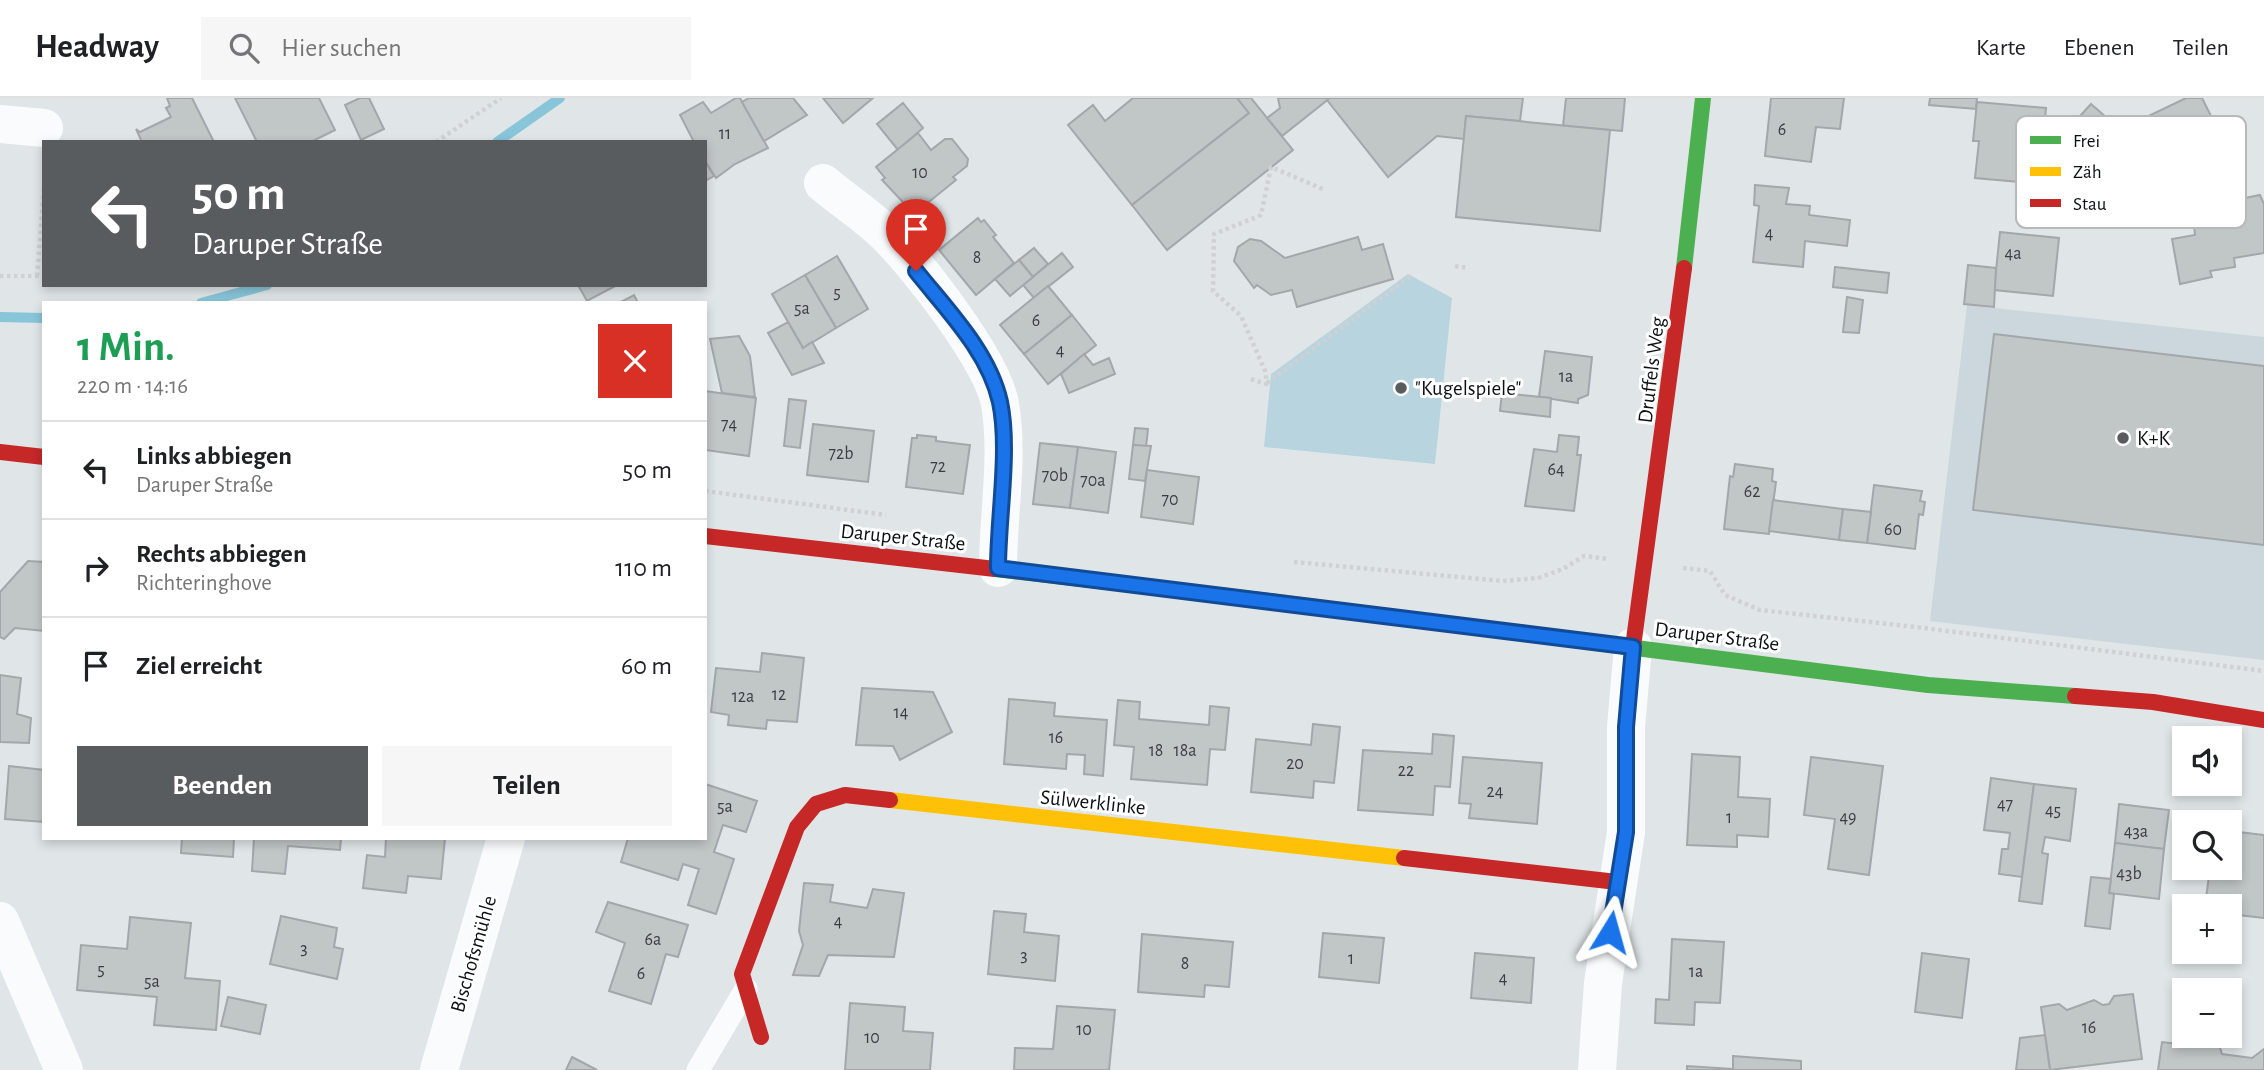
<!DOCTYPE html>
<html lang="de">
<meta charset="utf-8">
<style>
:root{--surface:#fff;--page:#f6f6f6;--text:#202124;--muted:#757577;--line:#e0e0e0;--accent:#585c5e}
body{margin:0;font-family:"Alegreya Sans",sans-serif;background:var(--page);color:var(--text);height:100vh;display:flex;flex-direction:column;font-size:26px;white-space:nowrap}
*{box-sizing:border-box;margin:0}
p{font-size:23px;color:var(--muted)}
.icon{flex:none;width:38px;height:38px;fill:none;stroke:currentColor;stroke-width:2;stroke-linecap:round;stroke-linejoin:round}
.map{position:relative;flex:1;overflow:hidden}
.details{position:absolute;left:42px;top:203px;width:665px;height:539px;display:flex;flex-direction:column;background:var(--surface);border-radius:0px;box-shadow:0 4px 10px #0003}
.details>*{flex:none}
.guide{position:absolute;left:42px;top:42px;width:665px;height:147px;border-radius:0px;box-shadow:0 4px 10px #0003;background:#585c5e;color:#fff;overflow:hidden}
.controls{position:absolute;left:2172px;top:628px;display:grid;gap:14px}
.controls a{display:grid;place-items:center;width:70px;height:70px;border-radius:0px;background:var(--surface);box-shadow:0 4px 10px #0003;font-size:35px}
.pin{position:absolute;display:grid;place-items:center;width:60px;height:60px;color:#fff;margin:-72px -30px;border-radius:50% 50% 50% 0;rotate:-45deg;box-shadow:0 0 7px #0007}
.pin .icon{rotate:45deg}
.me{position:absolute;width:77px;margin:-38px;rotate:8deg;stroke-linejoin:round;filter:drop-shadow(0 0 5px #0008)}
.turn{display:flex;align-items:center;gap:24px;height:147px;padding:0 35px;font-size:32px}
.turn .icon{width:91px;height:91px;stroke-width:2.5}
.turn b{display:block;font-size:49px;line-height:60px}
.round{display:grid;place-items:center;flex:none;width:74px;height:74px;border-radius:0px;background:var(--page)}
.summary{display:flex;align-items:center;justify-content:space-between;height:119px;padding:0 35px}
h1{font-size:42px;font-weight:700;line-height:52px;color:#1e9e55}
.cta{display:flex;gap:14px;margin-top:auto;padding:14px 35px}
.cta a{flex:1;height:80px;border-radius:0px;background:var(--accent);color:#fff;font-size:28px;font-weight:700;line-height:80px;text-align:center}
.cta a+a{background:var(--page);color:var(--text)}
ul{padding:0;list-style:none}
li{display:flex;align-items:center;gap:21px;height:98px;padding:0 35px;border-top:2px solid var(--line)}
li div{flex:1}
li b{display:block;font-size:26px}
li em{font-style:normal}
header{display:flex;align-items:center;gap:42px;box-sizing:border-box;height:98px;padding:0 35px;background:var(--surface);border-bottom:2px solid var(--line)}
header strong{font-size:33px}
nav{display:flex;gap:38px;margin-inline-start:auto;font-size:24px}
.search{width:490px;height:63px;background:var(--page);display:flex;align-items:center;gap:18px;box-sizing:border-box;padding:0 24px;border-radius:0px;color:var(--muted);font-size:26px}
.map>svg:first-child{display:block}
.built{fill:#cbd7dc}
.green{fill:#b7d4df}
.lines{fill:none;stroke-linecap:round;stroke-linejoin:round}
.stream{stroke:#88c5d9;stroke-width:10}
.building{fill:#c1c6c7;stroke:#a3a7a9;stroke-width:2}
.path{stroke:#cfd1d2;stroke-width:4.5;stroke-dasharray:3.5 3.5;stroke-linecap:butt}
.lane{stroke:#fafbfc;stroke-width:23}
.street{stroke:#fafbfc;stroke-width:38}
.fast{stroke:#4caf50;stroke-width:16}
.slow{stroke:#ffc107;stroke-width:16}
.jam{stroke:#c62828;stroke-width:16}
.route-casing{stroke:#114b97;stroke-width:18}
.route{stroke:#1a73e8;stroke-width:12}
.poi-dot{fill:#585c5e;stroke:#fff;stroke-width:2.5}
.labels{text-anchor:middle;stroke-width:6;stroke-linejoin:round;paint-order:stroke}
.number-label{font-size:18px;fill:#3b3e40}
.street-label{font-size:21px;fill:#0e1113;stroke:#fff}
.poi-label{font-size:21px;fill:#0e1113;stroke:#fff;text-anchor:start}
.key{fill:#fff;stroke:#b7b8b8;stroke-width:2}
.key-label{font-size:19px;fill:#0e1113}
</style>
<header>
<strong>Headway</strong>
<div class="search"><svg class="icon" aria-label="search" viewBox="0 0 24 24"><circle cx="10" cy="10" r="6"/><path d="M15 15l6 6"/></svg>Hier suchen</div>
<nav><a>Karte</a><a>Ebenen</a><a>Teilen</a></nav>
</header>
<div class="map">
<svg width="2264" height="972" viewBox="0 0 2264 972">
<rect width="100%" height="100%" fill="#e0e6e8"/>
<!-- built -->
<path class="built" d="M1967,207l297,32v323l-334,-39z"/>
<!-- green -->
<path class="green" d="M1408,176l44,24 -17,166 -171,-17 7,-73z"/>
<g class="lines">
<!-- stream -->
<g class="stream">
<path d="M497,44l63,-44"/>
<path d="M201,205l66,-18"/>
<path d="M0,219l44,1"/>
</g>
</g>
<!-- building -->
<g class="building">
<path d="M167,0h25l22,44h-72l-6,-13 4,3 31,-15 -5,-9 4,-2z"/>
<path d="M235,0h84l16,32 -24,12h-54z"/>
<path d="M360,0h9l15,31 -23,11 -16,-35z"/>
<path d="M736,0h4l28,50 -33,16 -19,14 -11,-17v-19h-11l-14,-27 23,-13 8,11z"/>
<path d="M749,0h44l14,17 -43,26 -22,-39z"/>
<path d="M823,0h50l-30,25z"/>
<path d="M1133,0h104l12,15 -117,92 -64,-80 25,-20 12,16z"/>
<path d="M1237,0h14l42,52 -126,100 -35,-45 117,-92z"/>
<path d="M1278,0h52l-48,38 -15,-18 13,-10z"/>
<path d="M1330,0h193l-3,23 -54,-5 -2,23 -27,-3 -49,41 -61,-77z"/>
<path d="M1566,0h59l-3,33 -59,-5z"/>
<path d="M1771,0h73l-4,31 -24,-2 -5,35 -46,-6z"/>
<path d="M1930,0h47l-1,11 -47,-4z"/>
<path d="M2186,0h16l24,48 -65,32 -27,-55z"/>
<path d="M1977,4l69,6 -3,37 14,2 -4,38 -78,-7 4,-37h-6z"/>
<path d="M903,5l20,25 -25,22 -21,-26z"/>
<path d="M2091,6l15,13 -22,25 -15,-14z"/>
<path d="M1466,18l144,14 -10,101 -144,-14z"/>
<path d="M918,35l13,17 14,-11h7l16,20 -1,7 -14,11 3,3 -42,34 -32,-34 3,-2 -9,-11z"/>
<path d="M705,63l9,15 -9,5z"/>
<path d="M1755,87l34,3 -3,16 24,2 -1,9 41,5 -3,26 -42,-5 -2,26 -50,-5 6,-56 -5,-1z"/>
<path d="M2260,97l4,9v49l-30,5 1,9 -25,4 2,6 -32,7 -8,-45 23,-4 -2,-19 28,-5 -1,-8z"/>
<path d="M978,120l3,4 3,-2 12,15 -3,2 21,26 -38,32 -37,-45z"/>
<path d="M2000,134l59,6 -6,58 -59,-6z"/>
<path d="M1358,139l4,13 21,-6 10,35 -96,28 -5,-17 -21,5 -14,-10 -3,3 -20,-27 4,-14 12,-8 11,2 24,17z"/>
<path d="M1034,150l14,16 -15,13 -14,-17z"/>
<path d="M1062,155l11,14 -39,31 -11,-13z"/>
<path d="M837,158l31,53 -32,19 -31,-53z"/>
<path d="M1019,162l14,17 -23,19 -15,-17z"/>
<path d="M1968,167l28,3 -2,39 -30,-3z"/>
<path d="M1835,169l54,6 -2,20 -54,-6z"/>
<path d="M805,177l31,53 -33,20 -31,-54z"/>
<path d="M578,187h39l-30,16z"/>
<path d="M1048,188l24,29 -48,39 -24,-29z"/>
<path d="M634,197l4,8h-19z"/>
<path d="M1847,199l16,3 -4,33 -16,-1z"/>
<path d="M1072,217l24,30 -48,39 -24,-30z"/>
<path d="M788,224l15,26 9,-6 12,21 -32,12 -24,-42z"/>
<path d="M1994,236l270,32v179l-291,-35z"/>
<path d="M739,238l11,20 5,41 -33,-4 -12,-54z"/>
<path d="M1545,253l47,6 -4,38 -10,4v4l-39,-6z"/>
<path d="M1084,256l9,11 16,-7 6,16 -46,19 -8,-19z"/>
<path d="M705,293l51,7 -7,58 -44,-6z"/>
<path d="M1502,295l49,5 -1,19 -50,-6z"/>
<path d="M789,301l17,2 -6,47 -16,-2z"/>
<path d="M813,326l61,7 -6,51 -61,-7z"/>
<path d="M1135,330l13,1 -2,18 -13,-2z"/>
<path d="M917,337l19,2v4l34,4 -7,49 -57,-7 6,-49h5z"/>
<path d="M1559,337l20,2 -2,18h4l-7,56 -49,-5 9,-57 23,3z"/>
<path d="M1040,345l38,4 -8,61 -37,-4z"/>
<path d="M1133,347l18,1 -6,35 -16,-2z"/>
<path d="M1078,349l38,5 -8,61 -38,-5z"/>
<path d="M1735,366l38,5 -1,12 4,1 -7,52 -45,-5 6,-53 3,1z"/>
<path d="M1147,372l52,7 -6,47 -52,-7z"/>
<path d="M1874,387l48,6 -2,10 5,1 -2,13 -4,-1 -4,35 -48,-6z"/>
<path d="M1773,402l70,9 -4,31 -70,-9z"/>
<path d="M1843,411l28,3 -4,31 -28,-3z"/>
<path d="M28,463l16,1v69l-29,-3 -11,11 -4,-2v-45z"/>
<path d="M762,555l42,5 -7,64 -30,-2 -1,9 -38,-4 1,-10 -18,-3 5,-44 44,4z"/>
<path d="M0,577l21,3 -4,36 14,4 -2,25 -29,-1z"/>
<path d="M862,590l71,4 19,40 -52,28 -7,-14 -37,-1z"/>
<path d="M1009,601l46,4 -1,13 53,4 -4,56 -19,-2 1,-19 -18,-1 -1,15 -62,-5z"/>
<path d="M1118,602l22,2 -1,17 70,6 1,-19 19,2 -4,42 -15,-1 -3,36 -76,-6 3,-32 -20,-2z"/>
<path d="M1313,626l27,3 -6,56 -20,-2 -1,17 -62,-6 5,-53 55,6z"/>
<path d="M1433,636l21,2 -4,51 -15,-1 -2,29 -75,-5 5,-60 69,4z"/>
<path d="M1692,656l48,3 -2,40 32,2 -2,38 -31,-2v12l-50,-2z"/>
<path d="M1463,659l79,6 -5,61 -68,-6 2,-14 -12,-1z"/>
<path d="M1811,659l72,9 -14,109 -41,-6 7,-50 -31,-4z"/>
<path d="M9,668l35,4v52l-39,-3z"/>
<path d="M1991,680l43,6 -12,93 -23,-3 3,-25h6l2,-16 -26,-3z"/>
<path d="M705,686l52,17 -11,31 -23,-7 -9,27 20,7 -18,55 -28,-9 11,-36 -16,-5 -5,16 -57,-18 7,-24h77z"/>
<path d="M2034,686l42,5 -6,52 -25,-4 -3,16 6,1 -6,50 -23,-3z"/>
<path d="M2119,706l50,6 -5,39 -49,-6z"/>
<path d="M2230,733l34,4v83l-34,-4v-8h-25l5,-38h20z"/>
<path d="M182,740h52l-1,19 -52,-4z"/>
<path d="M254,740h87l-1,12 -52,-4 -3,28 -33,-3z"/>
<path d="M386,740h59l-4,41 -33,-3 -2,17 -43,-5 4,-33 18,2z"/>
<path d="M2115,745l49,6 -5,50 -50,-6z"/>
<path d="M2091,779l20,2 -2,14 5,1 -4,35 -25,-3z"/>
<path d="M804,785l29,2 -3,17 37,6 6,-19 31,4 -10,64 -66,-2 -9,21 -26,-1 10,-30 -4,-14z"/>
<path d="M608,804l80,23 -10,32 -12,-3 -15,50 -42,-13 16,-48 -29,-11z"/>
<path d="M994,813l32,3 -2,18 35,4 -4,45 -67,-7z"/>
<path d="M281,818l56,12 -3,19 9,2 -6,30 -67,-15z"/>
<path d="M130,819l61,6 -6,55 35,3 -4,49 -62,-5 3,-28 -80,-7 4,-45 46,4z"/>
<path d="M1323,835l61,5 -5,45 -60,-6z"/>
<path d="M1142,836l91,8 -4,45 -24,-2 -1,12 -66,-5z"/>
<path d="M1672,841l52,3 -4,61 -25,-1 -1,23 -39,-2 1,-24 13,1z"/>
<path d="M1475,855l59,5 -3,45 -60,-5z"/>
<path d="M1922,855l47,6 -7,59 -47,-6z"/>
<path d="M2133,896l9,65 -92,11 -9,-63 18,-3 8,6 27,-10 9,5 6,-1 5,-8z"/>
<path d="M228,899l38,8 -6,29 -39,-8z"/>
<path d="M850,905l55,4 -2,24 30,2 -3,37h-85z"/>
<path d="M1057,908l58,4 -6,60h-95l1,-22 38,1z"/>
<path d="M2045,937l5,35h-34l4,-32z"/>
<path d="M2205,942l13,2 4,12 30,4 12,-9v21h-106l4,-28 35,4z"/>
<path d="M1733,958l68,5v9h-114v-4l46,3z"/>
<path d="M572,959l25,13h-31z"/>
</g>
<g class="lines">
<!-- path -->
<g class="path">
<path d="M436,44l65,-44"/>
<path d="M1455,168l14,2"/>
<path d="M0,178h44"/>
<path d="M37,178l7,-89"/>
<path d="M1251,281l15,5v-11l-25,-57 -28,-25 1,-57 47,-19 10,-48 54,23"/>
<path d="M1267,285l144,-107"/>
<path d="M705,393l181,24"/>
<path d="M1294,464l209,19 35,-3 25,-9 21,-13 24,3"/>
<path d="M1683,470l27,3 15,24 35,15 156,17 348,44"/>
</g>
<!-- lane -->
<path class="lane" d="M698,972l48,-81"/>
<!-- street -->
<g class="street">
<path d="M0,26l44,4"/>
<path d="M823,85c20,17 43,32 62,50 33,32 107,127 115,171 9,53 -2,111 -2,164"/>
<path d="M0,823l64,149"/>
<path d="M439,972l67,-232"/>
<path d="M1597,972l6,-87 23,-151v-105l7,-80"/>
</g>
<!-- fast -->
<g class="fast">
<path d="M1684,170l19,-170"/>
<path d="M995,471l283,33"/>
<path d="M1612,547l316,40 147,11"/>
</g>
<!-- slow -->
<g class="slow">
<path d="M1278,504l334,43"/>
<path d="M890,702l514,58"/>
</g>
<!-- jam -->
<g class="jam">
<path d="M0,354l44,5"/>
<path d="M705,438l290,33"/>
<path d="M1633,549l51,-379"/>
<path d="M2075,598l78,6 111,18"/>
<path d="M1404,760l213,24"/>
<path d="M761,939l-19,-63 55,-147 19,-23 29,-9 45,5"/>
</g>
</g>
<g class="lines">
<defs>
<path id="route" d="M916,173c31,39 73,81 84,131 10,47 -2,116 -2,166l635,79 -7,80v105l-16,100"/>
</defs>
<!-- route casing -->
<use href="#route" class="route-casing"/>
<!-- route -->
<use href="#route" class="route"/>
</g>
<!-- markers -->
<g class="poi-dot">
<circle cx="1401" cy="290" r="7"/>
<circle cx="2123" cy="340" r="7"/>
</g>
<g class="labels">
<!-- number labels -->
<g class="number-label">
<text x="1782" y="37">6</text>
<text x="725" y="41">11</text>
<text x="920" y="80">10</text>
<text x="1769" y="141">4</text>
<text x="2013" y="161">4a</text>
<text x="977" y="165">8</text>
<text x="837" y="200">5</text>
<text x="802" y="216">5a</text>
<text x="1036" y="228">6</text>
<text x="1060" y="258">4</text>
<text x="1566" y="284">1a</text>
<text x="729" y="332">74</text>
<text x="841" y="361">72b</text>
<text x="938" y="374">72</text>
<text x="1556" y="377">64</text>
<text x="1055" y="383">70b</text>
<text x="1093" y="388">70a</text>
<text x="1752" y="399">62</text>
<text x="1170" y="407">70</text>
<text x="1893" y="437">60</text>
<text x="779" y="602">12</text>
<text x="743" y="604">12a</text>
<text x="901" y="620">14</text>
<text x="1056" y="645">16</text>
<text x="1156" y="658">18</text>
<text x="1185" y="658">18a</text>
<text x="1295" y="671">20</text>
<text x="1406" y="678">22</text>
<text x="1495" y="699">24</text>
<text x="2005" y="712">47</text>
<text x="725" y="714">5a</text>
<text x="2053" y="718">45</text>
<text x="1729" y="725">1</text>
<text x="1848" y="725">49</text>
<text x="2136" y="739">43a</text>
<text x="2129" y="781">43b</text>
<text x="838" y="829">4</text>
<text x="653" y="847">6a</text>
<text x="304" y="856">3</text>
<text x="1024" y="863">3</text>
<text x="1351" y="866">1</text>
<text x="1185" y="871">8</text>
<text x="101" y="877">5</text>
<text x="1696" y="879">1a</text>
<text x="641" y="881">6</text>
<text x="1503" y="886">4</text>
<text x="152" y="889">5a</text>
<text x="2089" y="935">16</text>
<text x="1084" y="937">10</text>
<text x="872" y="945">10</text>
</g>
<!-- street labels -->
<g class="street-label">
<text transform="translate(1651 272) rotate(-83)" y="7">Druffels Weg</text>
<text transform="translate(903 439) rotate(6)" y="7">Daruper Straße</text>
<text transform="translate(1717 538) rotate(7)" y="7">Daruper Straße</text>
<text transform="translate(1093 704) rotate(6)" y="7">Sülwerklinke</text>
<text transform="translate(473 856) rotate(-74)" y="7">Bischofsmühle</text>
</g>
<!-- poi labels -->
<g class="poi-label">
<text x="1415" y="297">"Kugelspiele"</text>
<text x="2137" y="347">K+K</text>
</g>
</g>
<!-- legend -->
<rect x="2016" y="18" width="230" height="112" rx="10" class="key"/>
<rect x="2030" y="38" width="31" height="8" fill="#4caf50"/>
<rect x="2030" y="69" width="31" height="9" fill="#ffc107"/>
<rect x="2030" y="101" width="31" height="8" fill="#c62828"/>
<g class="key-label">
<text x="2073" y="49">Frei</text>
<text x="2073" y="80">Zäh</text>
<text x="2073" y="112">Stau</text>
</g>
</svg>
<div class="controls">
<a><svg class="icon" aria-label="sound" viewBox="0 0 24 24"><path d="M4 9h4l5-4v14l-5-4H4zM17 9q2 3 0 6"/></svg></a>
<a><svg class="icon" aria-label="search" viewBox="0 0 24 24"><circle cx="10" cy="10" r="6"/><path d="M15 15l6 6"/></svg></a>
<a>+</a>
<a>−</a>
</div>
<div class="pin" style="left:916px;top:173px;background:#d93025"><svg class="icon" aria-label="arrive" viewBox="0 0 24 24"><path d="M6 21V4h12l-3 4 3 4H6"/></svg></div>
<svg class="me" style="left:1610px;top:834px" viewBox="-20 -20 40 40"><path d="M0-17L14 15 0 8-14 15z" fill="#1a73e8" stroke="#fff" stroke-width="4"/></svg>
<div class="guide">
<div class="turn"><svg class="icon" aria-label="left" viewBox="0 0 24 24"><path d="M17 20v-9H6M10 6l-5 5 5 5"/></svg><div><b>50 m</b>Daruper Straße</div></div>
</div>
<section class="details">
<div class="summary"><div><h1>1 Min.</h1><p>220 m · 14:16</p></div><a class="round" style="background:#d93025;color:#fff"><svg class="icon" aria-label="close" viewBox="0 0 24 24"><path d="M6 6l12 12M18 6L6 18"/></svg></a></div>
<ul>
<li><svg class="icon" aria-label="left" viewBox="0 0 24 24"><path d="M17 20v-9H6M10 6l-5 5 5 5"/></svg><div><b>Links abbiegen</b><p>Daruper Straße</p></div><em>50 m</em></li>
<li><svg class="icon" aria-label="right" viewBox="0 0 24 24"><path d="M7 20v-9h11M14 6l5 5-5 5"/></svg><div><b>Rechts abbiegen</b><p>Richteringhove</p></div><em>110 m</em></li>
<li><svg class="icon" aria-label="arrive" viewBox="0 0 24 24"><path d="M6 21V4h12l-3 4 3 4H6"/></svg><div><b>Ziel erreicht</b></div><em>60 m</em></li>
</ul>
<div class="cta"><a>Beenden</a><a>Teilen</a></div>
</section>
</div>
